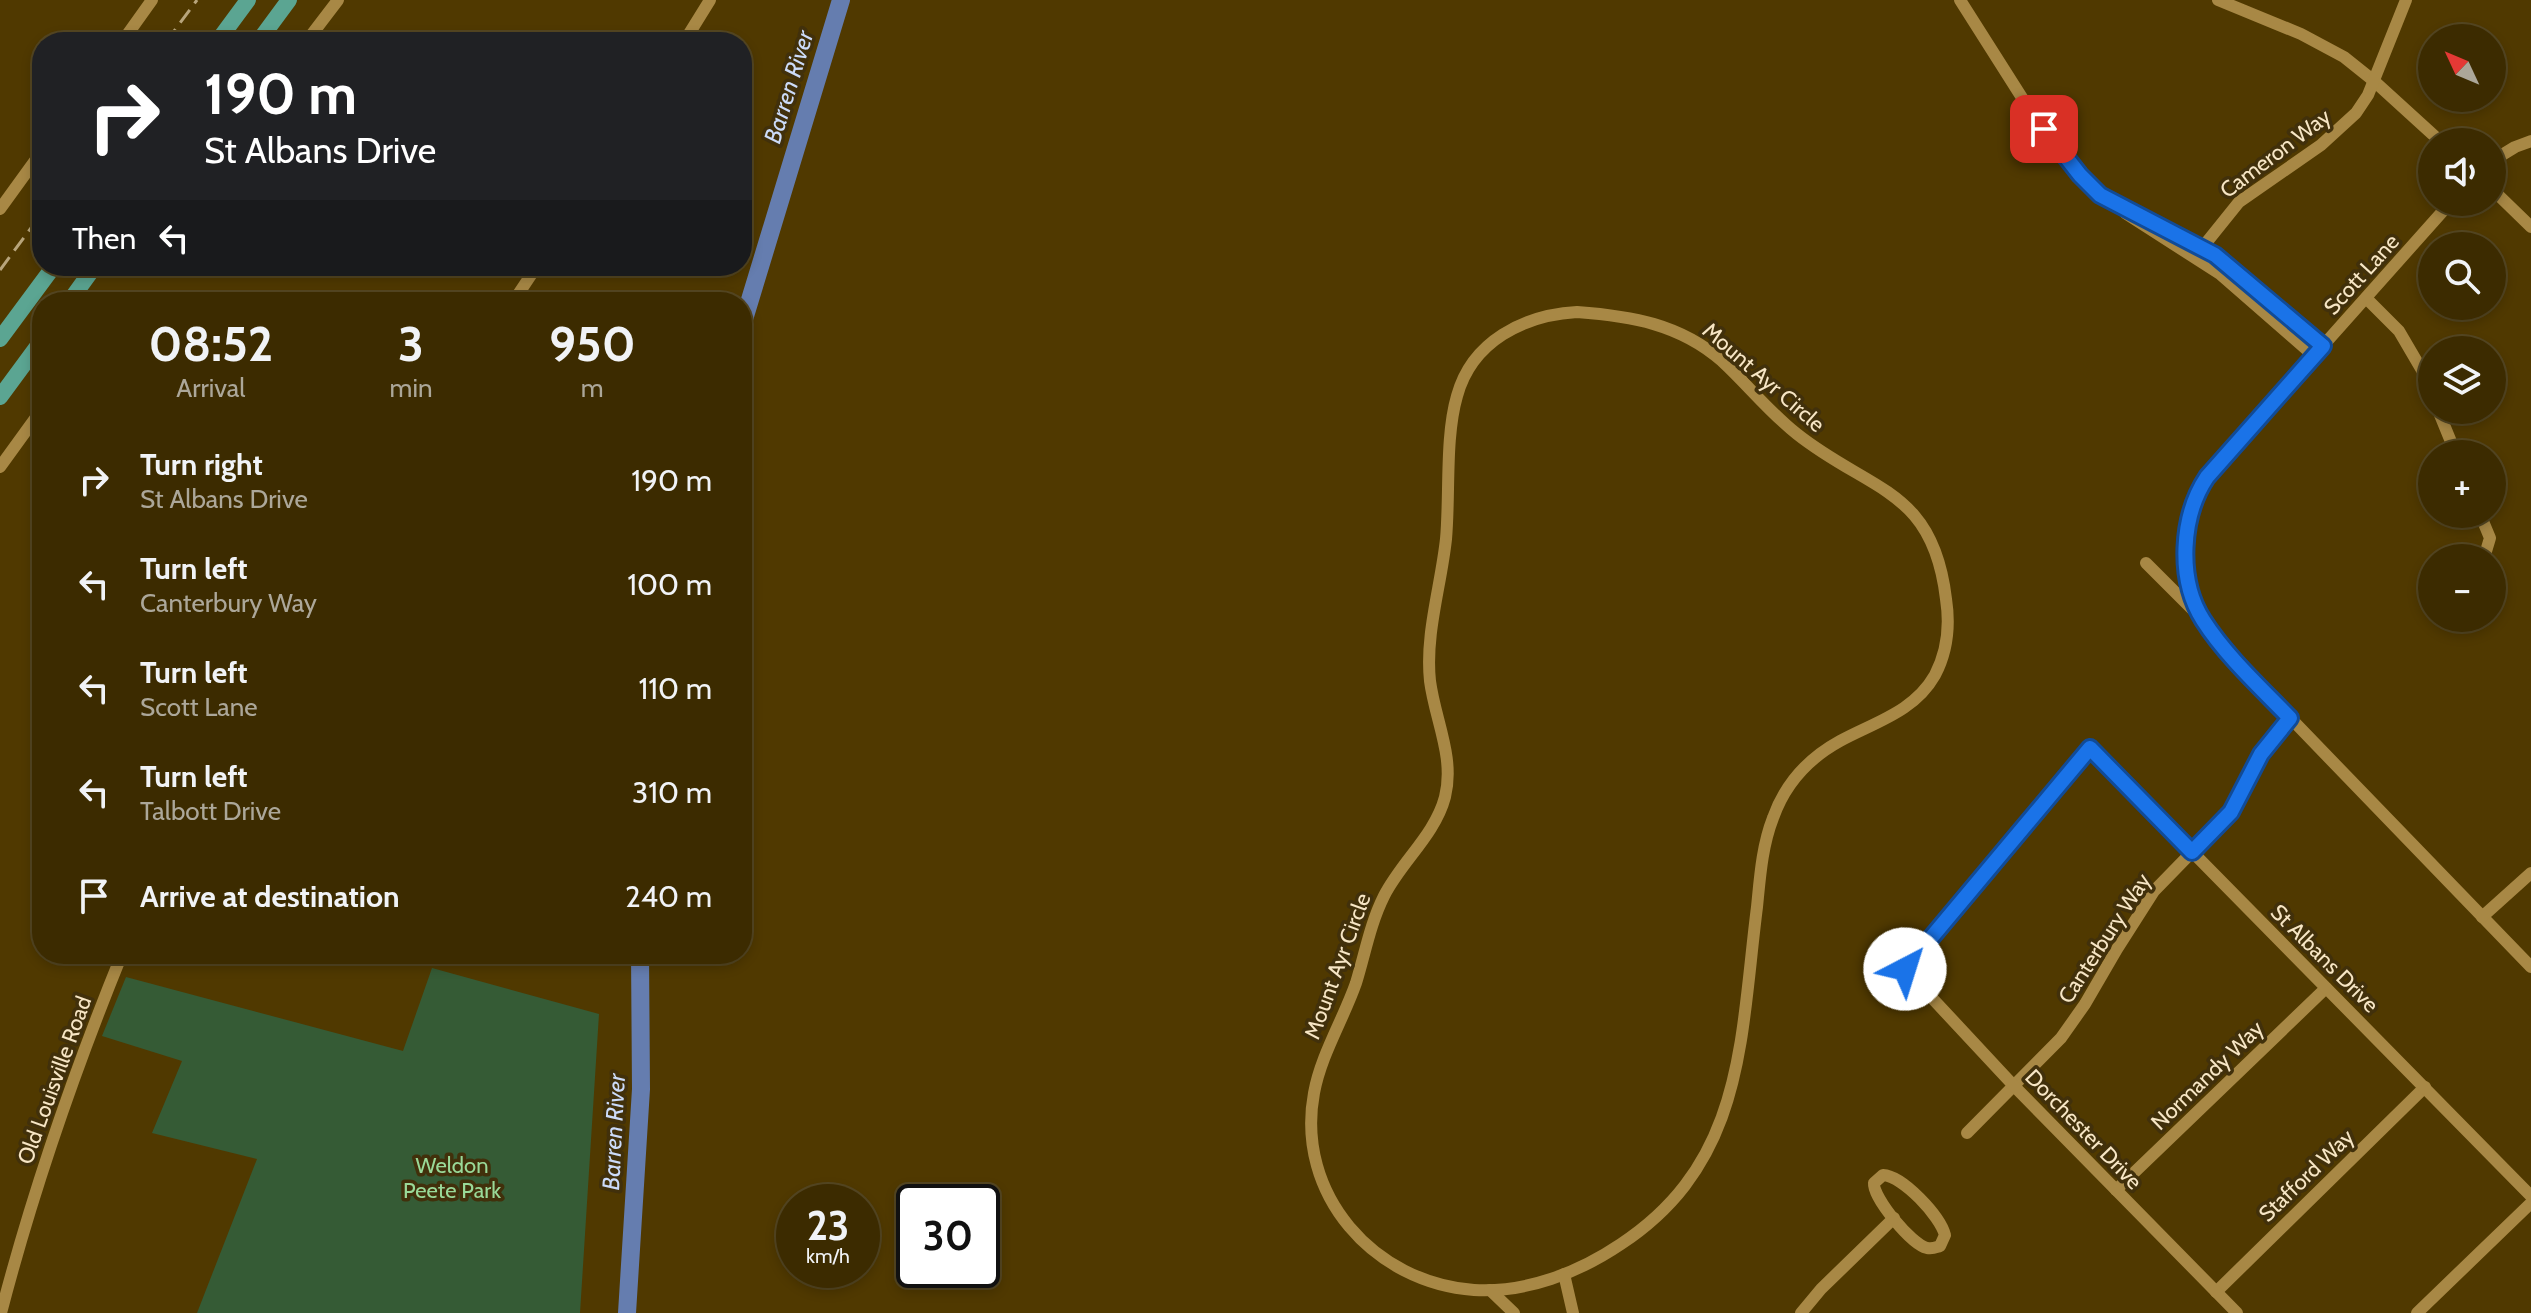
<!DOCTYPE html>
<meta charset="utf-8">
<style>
:root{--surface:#3c2b00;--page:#43330a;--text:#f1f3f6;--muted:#aca799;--line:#554722}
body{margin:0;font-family:Cabin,sans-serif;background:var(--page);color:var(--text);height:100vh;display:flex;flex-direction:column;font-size:30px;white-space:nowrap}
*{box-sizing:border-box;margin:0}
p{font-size:26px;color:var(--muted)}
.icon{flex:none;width:44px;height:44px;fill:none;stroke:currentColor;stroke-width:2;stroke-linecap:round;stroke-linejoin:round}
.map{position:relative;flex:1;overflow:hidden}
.sheet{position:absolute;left:32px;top:292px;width:720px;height:672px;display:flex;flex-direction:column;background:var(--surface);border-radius:32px;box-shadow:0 4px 12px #0003,0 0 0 2px var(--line)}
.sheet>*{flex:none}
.top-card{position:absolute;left:32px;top:32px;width:720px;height:244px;border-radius:32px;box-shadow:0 4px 12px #0003,0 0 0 2px var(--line);background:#202124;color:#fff;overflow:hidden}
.needle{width:52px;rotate:314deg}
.tools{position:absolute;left:2418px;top:24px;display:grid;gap:16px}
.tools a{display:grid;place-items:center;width:88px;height:88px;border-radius:50%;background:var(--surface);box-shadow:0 4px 12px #0003,0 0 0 2px var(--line);font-size:40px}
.speed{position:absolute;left:776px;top:1184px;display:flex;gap:16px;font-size:40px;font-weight:700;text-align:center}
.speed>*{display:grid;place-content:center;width:104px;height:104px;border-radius:50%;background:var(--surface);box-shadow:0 4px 12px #0003,0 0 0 2px var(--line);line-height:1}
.speed small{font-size:20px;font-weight:400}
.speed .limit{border:4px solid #111;border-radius:12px;background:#fff;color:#111}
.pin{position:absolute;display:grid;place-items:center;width:68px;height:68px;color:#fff;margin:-34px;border-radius:16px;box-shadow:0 4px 12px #0006}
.me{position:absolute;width:88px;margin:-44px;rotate:40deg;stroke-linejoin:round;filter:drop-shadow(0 0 6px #0008)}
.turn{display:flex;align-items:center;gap:28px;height:168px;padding:0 40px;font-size:36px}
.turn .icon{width:104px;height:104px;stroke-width:2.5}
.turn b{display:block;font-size:56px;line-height:68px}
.then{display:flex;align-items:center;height:76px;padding:0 40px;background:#0003;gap:16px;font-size:30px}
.eta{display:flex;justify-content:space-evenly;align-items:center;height:136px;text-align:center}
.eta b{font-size:48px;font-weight:800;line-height:56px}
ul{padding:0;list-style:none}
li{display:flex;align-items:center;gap:24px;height:104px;padding:0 40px}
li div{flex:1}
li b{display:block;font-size:30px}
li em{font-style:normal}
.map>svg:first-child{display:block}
.green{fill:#355b35}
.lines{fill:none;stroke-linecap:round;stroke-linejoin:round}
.river{stroke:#657daf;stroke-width:18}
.minor{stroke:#a88845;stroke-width:12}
.major{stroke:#5ba592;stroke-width:16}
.rail{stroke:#b8a57b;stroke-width:3;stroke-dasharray:16 8;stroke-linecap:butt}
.route-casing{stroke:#114b97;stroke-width:20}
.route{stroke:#1a73e8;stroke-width:14}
.labels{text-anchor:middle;stroke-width:7;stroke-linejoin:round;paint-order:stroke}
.street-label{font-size:22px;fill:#f7e6c5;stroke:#41300b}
.park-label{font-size:22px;fill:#99d998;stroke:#41300b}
.water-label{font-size:24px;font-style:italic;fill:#ccdbf9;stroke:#41300b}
</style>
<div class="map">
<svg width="2531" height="1313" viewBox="0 0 2531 1313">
<rect width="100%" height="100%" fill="#503900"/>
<!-- green -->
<path class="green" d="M432,968l167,46 -19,299h-383l60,-154 -105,-26 30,-72 -80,-25 24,-59 277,74z"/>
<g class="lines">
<!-- river -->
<g class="river">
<path d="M742,326l99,-326"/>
<path d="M627,1313l14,-224 -1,-135"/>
</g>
<!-- minor -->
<g class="minor">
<path d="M1960,0l66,104 64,82 23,18 48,21 54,30 108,91"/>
<path d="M2218,0l83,34 43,23 30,24 67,61"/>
<path d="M122,42l30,-42"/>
<path d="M306,42l32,-42"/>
<path d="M684,42l26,-42"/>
<path d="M2492,161l23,-14 16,-6"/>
<path d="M2492,189l39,38"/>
<path d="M0,209l42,-58"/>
<path d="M2125,213l95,61 94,82"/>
<path d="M2202,248l37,-46 82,-57 35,-32 12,-18 38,-95"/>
<path d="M2366,298l33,33 24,41 9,23"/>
<path d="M513,302l24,-36"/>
<path d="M1577,312c54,4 103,12 145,49 26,24 47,51 75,73 73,58 136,54 149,165 4,26 1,53 -11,76 -21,37 -60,47 -95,66 -31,17 -55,43 -67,77 -11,28 -13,59 -16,89 -17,133 -12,255 -136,337 -43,29 -95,49 -147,46 -100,-7 -179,-96 -160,-197 7,-38 29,-73 42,-110 9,-29 14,-59 28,-87 17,-34 51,-61 61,-99 10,-40 -10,-77 -15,-116 -5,-47 11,-95 16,-142 4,-44 -1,-102 11,-143 15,-55 67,-81 120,-84z"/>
<path d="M2438,410l18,44"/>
<path d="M0,467l42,-58"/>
<path d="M2480,514l10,24 -6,20"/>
<path d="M2146,563l55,55 27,34 45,48 258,267"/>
<path d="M2198,611c-13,-35 -18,-78 -2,-113 16,-37 57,-74 84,-104 57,-64 114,-128 171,-192"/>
<path d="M2482,917l49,-44"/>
<path d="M1967,1133l94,-95 24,-34 32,-55 37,-58 77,-79 30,-58 29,-36"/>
<path d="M1883,1175c20,1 57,41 62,60l-5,11c-6,2 -7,3 -13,2 -16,-4 -54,-50 -53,-65z"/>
<path d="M2116,1190l210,-202"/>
<path d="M1564,1274l9,39"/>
<path d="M1490,1290l24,23"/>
<path d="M2216,1292l209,-205"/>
<path d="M1,1313c32,-123 73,-241 121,-359"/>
<path d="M1801,1313l20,-24 73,-71"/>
<path d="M2237,1313l-223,-227 -109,-117 185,-221 441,448"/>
<path d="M2417,1313l114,-110"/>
</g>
<!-- major -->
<g class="major">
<path d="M217,42l31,-42"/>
<path d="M258,42l31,-42"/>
<path d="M69,302l26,-36"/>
<path d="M0,339l54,-73"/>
<path d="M0,397l42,-57"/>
</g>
<!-- rail -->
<g class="rail">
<path d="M166,42l31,-42"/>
<path d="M0,270l42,-57"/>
</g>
</g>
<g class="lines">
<defs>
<path id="route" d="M1905,969l185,-221 102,104 39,-40 30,-58 29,-36c-30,-31 -64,-62 -87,-98 -26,-41 -22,-104 4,-143l116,-131 -108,-91 -115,-60 -20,-20 -36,-46"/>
</defs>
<!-- route casing -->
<use href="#route" class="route-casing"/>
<!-- route -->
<use href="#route" class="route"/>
</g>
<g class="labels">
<!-- street labels -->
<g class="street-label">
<text transform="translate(2275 153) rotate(-37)" y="8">Cameron Way</text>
<text transform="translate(2361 274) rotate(-48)" y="8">Scott Lane</text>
<text transform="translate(1764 377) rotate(41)" y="8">Mount Ayr Circle</text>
<text transform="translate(2104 938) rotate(-57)" y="8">Canterbury Way</text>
<text transform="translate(2325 958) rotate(45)" y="8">St Albans Drive</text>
<text transform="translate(1337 966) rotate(-70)" y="8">Mount Ayr Circle</text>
<text transform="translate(2207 1075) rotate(-44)" y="8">Normandy Way</text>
<text transform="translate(54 1080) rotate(-70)" y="8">Old Louisville Road</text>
<text transform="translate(2084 1129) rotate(46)" y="8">Dorchester Drive</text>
<text transform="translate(2306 1175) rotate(-44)" y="8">Stafford Way</text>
</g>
<!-- park labels -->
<g class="park-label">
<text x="452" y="1173">Weldon<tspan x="452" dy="25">Peete Park</tspan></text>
</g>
<!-- water labels -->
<g class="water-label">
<text transform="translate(789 87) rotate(-73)" y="8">Barren River</text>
<text transform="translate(614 1132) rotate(-87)" y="8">Barren River</text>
</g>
</g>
</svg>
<div class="tools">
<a><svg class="needle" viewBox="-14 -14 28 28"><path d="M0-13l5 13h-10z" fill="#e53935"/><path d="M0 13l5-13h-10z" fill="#aca799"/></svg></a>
<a><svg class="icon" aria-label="sound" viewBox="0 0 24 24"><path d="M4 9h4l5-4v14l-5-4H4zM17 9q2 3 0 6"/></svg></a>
<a><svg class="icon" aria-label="search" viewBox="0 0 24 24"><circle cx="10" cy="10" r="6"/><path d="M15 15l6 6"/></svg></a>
<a><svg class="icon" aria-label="layers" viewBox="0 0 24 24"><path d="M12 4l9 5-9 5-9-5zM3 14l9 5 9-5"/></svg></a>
<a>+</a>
<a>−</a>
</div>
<div class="speed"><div>23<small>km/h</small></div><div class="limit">30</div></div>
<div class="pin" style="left:2044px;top:129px;background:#d93025"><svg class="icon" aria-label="arrive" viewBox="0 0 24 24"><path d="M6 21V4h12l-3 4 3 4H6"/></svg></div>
<svg class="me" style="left:1905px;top:969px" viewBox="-20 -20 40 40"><circle r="19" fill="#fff"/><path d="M0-13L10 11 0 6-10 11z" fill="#1a73e8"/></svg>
<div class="top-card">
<div class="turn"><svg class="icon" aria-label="right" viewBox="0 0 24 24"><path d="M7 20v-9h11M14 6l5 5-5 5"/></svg><div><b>190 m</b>St Albans Drive</div></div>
<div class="then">Then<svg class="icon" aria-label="left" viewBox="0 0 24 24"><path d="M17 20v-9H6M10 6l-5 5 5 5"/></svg></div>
</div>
<section class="sheet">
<div class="eta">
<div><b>08:52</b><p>Arrival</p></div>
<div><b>3</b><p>min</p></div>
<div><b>950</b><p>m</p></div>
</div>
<ul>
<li><svg class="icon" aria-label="right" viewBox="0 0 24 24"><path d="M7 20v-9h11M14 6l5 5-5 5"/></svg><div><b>Turn right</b><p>St Albans Drive</p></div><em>190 m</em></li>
<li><svg class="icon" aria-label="left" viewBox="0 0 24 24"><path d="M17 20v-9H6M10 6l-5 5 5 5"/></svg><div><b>Turn left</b><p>Canterbury Way</p></div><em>100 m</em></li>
<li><svg class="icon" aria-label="left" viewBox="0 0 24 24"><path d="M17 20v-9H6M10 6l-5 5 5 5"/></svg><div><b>Turn left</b><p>Scott Lane</p></div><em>110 m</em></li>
<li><svg class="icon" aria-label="left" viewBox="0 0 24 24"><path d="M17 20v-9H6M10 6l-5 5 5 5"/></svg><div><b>Turn left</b><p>Talbott Drive</p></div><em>310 m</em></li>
<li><svg class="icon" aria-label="arrive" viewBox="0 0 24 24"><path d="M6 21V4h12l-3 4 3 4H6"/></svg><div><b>Arrive at destination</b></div><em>240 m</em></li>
</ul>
</section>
</div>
